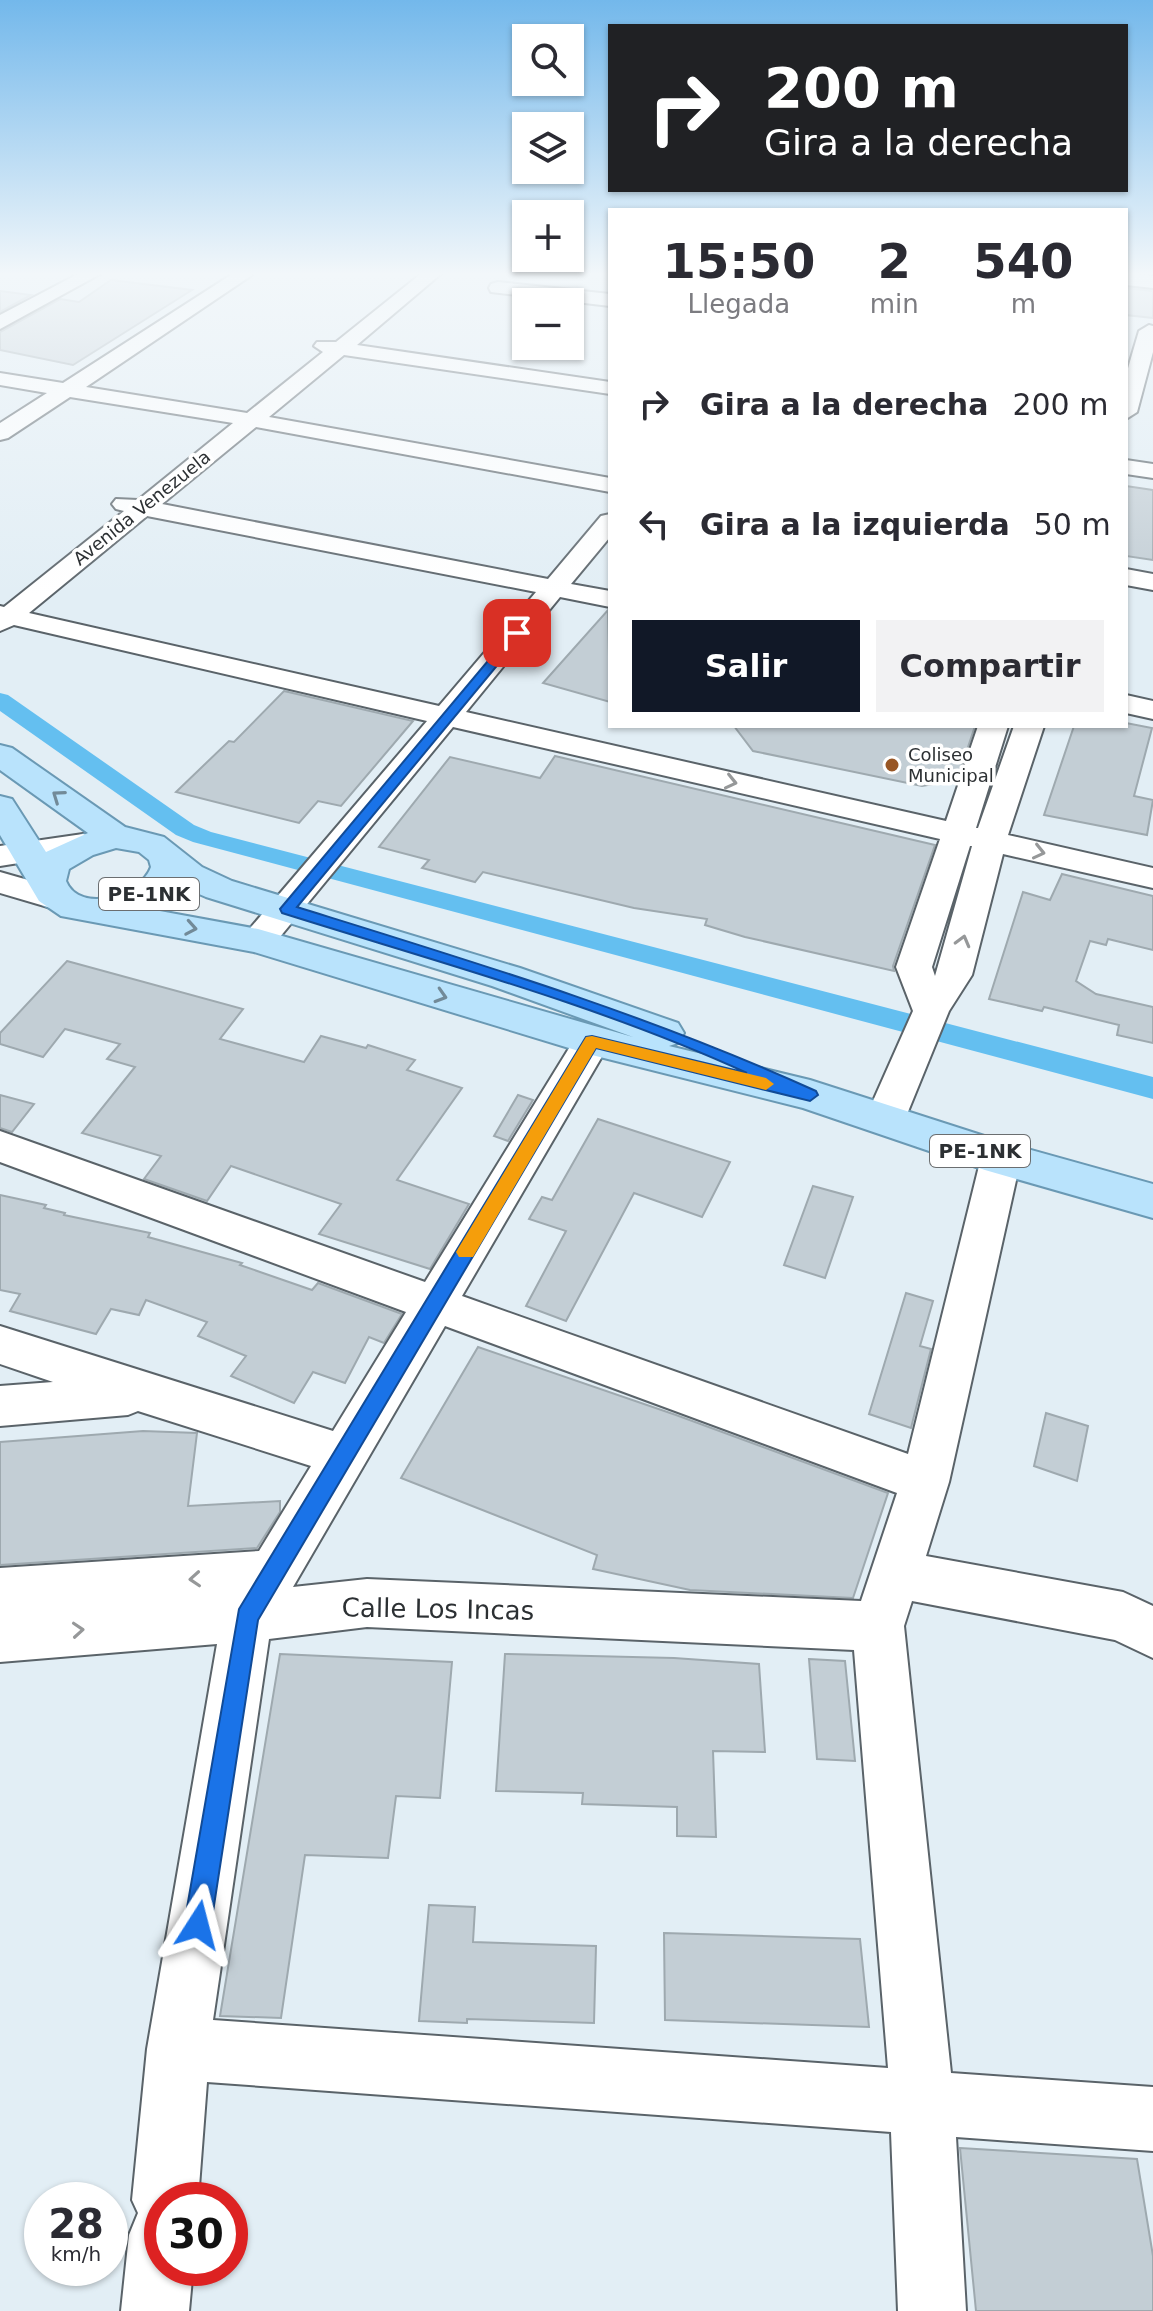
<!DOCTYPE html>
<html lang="es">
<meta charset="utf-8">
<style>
:root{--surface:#fff;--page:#f2f2f3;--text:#2b2b33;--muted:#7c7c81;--accent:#111827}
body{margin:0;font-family:"DejaVu Sans",sans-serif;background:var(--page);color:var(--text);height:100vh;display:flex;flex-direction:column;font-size:30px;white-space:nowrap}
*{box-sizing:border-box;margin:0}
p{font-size:26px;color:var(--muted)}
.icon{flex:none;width:44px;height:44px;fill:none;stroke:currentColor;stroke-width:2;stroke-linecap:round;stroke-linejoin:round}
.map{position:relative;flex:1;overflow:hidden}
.sheet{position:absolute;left:608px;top:208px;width:520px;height:520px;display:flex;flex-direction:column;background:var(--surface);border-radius:0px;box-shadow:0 2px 6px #0004}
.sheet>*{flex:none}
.top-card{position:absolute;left:608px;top:24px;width:520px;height:168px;border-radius:0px;box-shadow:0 2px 6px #0004;background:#202124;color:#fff;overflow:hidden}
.controls{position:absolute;left:512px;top:24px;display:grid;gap:16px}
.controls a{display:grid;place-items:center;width:72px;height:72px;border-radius:0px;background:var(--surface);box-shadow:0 2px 6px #0004;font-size:40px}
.speed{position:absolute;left:24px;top:2182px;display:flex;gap:16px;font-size:40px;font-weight:700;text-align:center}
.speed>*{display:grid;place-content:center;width:104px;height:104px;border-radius:50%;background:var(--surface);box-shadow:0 2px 6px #0004;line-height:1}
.speed small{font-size:20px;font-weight:400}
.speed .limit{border:12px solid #d22;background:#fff;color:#111}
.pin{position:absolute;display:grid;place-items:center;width:68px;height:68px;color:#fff;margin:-34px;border-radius:16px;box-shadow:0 4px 12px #0006}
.me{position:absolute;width:88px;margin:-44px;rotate:9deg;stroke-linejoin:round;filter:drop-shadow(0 0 6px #0008)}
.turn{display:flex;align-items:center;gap:28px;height:168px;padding:0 24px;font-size:36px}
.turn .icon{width:104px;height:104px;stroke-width:2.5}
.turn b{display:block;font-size:56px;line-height:68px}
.eta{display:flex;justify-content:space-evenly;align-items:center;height:136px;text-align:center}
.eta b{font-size:48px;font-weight:800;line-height:56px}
.cta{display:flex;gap:16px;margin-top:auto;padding:16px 24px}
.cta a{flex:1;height:92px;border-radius:0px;background:var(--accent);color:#fff;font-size:32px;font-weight:800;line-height:92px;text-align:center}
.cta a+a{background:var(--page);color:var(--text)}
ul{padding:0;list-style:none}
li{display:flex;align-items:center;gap:24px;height:120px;padding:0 24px}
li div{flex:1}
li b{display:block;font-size:30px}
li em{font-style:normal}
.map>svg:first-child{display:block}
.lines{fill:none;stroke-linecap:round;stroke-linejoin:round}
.canal{fill:#64bff0;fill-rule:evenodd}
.building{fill:#c3ced5;stroke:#9ea9af;stroke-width:2}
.minor-casing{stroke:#5a6369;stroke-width:4}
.major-casing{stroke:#6a99b4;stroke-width:4}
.minor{fill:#fff;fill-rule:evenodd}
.major{fill:#b9e3fc;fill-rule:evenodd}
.oneway{stroke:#969899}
.oneway2{stroke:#728a98}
.route{fill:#1a73e8;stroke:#114b97;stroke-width:2}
.slow{fill:#f59e0b}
.poi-dot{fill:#985624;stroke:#fff;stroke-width:3}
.labels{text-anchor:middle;stroke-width:7;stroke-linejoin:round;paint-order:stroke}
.far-street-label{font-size:18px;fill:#2c3033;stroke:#fff}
.far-poi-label{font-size:18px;fill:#2c3033;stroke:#fff;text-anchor:start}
.shield{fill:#fff;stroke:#6b6e70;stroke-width:2}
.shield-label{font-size:20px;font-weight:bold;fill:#2c3033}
.near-street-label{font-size:26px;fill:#2c3033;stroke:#fff}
</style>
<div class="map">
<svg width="1153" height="2311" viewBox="0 0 1153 2311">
<rect width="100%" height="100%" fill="#e2eef5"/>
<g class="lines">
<!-- canal -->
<path class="canal" d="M0,693l8,2 186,130 17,7 942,245v22l-960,-257 -17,-7 -176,-124z"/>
</g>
<!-- building -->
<g class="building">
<path d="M111,280l81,10 -119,75 -73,-15v-18l60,-33 19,3z"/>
<path d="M1126,288l27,3v27l-27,-3z"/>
<path d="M0,291l31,4 -31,17z"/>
<path d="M1126,486l27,4v70l-27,-4z"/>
<path d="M608,610l2,92 -67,-19z"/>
<path d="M284,691l129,30 -72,85 -23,-5 -19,22 -123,-31 53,-51 5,1z"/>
<path d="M1126,723l26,5 -18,68 19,4 -6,35 -103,-20 30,-89h52z"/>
<path d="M734,726h241l-18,54 -35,6 -169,-35z"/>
<path d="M555,756l380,89 -42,121 1,5 -149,-34 -40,-12 2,-6 -73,-11 -151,-36 -8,10 -53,-14 7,-8 -50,-13 71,-90 90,21z"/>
<path d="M1062,874l91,22v54l-45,-11 -2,6 -16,-4 -14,40 20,13 57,13v36l-36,-8 2,-10 -75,-18 -2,4 -53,-12 34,-107 27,8z"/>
<path d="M67,961l176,48 -23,30 84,23 17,-26 45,12 2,-3 47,15 -8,10 55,18 -65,92 72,24 -39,65 -111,-35 22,-30 -110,-38 -24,35 -63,-22 17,-23 -79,-23 53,-66 -28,-8 13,-15 -55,-15 -22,28 -43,-13v-11z"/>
<path d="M0,1095l34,9 -22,28 -12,-4z"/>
<path d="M518,1095l15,5 -25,41 -14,-5z"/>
<path d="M598,1119l132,43 -28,55 -68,-24 -68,128 -40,-15 40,-75 -37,-12 13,-22 10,3z"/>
<path d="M813,1186l40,11 -28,81 -41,-13z"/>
<path d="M0,1195l46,10 -2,3 21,5 -1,2 86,18 -2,4 94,26 -2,2 72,25 6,-7 84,31 -18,29 -15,-6 -24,46 -32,-11 -19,31 -63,-27 15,-20 -48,-20 9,-14 -61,-22 -7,15 -28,-6 -15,25 -86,-23 10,-17 -20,-4z"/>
<path d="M906,1293l27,8 -13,45 11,3 -20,79 -42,-14z"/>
<path d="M478,1347l198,68 212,78 -35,105 -163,-8 -97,-21 4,-14 -196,-77z"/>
<path d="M1046,1413l42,13 -11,55 -43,-15z"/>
<path d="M143,1431l54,2 -9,73 92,-5v11l-23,36 -257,17v-123z"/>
<path d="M280,1654l172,8 -12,136 -44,-2 -8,62 -83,-3 -24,163 -61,-2z"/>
<path d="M505,1654l169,4 85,6 6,88 -52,-1 3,86 -39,-1v-29l-95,-3 1,-11 -87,-2z"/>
<path d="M809,1659l36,2 10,100 -38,-2z"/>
<path d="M429,1905l46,2 -2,35 123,4 -2,77 -127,-4v4l-48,-2z"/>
<path d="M664,1933l196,6 9,88 -204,-7z"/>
<path d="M960,2148l177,11 16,97v55h-177z"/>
</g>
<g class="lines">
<defs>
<g id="minor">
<path d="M80,273h22l-102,56v-14z"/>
<path d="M234,273h21l-169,114 161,26 76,-61 -9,-6 3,-4h19l86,-69h20l-85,72 253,37v12l-266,-39 -75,62 341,61v14l-354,-65 -94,77 386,75 53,-63 9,-2v23l-39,47 39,7v16l-50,-10 -94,115 480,109 32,-95h30l-32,102h2l36,-102h30l-36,109 145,33v20l-150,-34 -31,121 -23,36 -44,108 -6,10 -14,4 -14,-4 -6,-10 48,-108 -17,-44 44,-128 -487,-112 -183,222 -12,3 -12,-3 -5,-8 5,-8 181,-212 -413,-96 -14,6v-25l4,1 120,-96 -8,-2 -4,-5 4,-5 22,1 95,-77 -163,-26 -62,41 -8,2v-17l47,-30 -47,-8v-12l63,10zM147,516l389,76 -97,114 -410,-93zM970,846h2l-37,130 -3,-9z"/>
<path d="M1126,273l27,3v12l-27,-3z"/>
<path d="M498,282l112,12v12l-119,-14 -2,-4 2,-4z"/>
<path d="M1149,325l4,1v26l-16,60 -11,7v-44l13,-44z"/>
<path d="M1126,460l27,4v14l-27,-4z"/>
<path d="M1126,569l27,5v16l-27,-5z"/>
<path d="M1126,695l27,6v18l-27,-6z"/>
<path d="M83,834l11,3 5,7 -5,7 -94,15v-20z"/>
<path d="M0,872l70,20 5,7 -5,7 -12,4 -58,-17z"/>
<path d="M592,1028l13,4 6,9 -149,255 446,158 73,-296 6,-11 14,-4 14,4 6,11 -72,324 -23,74 197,36 30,14v52l-38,-18 -203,-39 -8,25 47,447 202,14v64l-197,-14 10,174h-68l-7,-179 -684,-50 -9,118h-36v68h31l-4,43h-68l8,-76 9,-22 -6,-13 15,-151 70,-405 -217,18v-94l259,-17 52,-85 -173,-55 -10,4 -128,11v-40l53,-4 -53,-18v-38l333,105 73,-119 -406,-150v-31l425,151 154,-250zM445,1326l452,167 -36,108 -494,-22 -74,8zM367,1627l487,23 34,418 -675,-48 56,-381z"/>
</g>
<path id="major" d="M0,745l12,3 113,79 39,10 38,30 30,14 288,87 158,55 6,10 -6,10 -9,3 141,34 196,63 147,41v34l-168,-48 -182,-62 -211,-53 -338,-103 -193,-36 -22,-15 -39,-66v-39l12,3 34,53 42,-19 -88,-63zM116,848l23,4 10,8 2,7c-10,28 -71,48 -85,14l3,-12 24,-14zM178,885l28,12 286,89 141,51 -375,-108 -109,-20 19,-12z"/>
</defs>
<!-- minor casing -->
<use href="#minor" class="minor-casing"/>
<!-- major casing -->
<use href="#major" class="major-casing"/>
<!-- minor -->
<use href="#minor" class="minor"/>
<!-- major -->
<use href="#major" class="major"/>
</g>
<!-- one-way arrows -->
<defs><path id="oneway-chevron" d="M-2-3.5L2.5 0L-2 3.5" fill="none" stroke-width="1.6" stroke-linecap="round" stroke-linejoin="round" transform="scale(2)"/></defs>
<g class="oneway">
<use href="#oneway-chevron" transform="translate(731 782) rotate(13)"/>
<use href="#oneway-chevron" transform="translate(1039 852) rotate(13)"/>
<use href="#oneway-chevron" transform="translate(963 941) rotate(-75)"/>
<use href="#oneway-chevron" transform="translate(195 1579) rotate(176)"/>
<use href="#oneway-chevron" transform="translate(78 1630) rotate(-4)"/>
</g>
<g class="oneway2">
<use href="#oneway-chevron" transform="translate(58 796) rotate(-145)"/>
<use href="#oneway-chevron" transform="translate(191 928) rotate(10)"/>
<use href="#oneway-chevron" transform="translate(441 996) rotate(17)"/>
</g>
<!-- sky -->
<linearGradient id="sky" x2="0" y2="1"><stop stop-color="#73b8eb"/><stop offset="0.46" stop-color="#f2f7fa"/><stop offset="1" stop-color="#f2f7fa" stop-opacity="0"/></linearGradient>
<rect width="1153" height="596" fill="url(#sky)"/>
<!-- route -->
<path class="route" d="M513,631l11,2 -227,274c177,55 350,107 519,184l2,4 -8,6 -214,-53 -338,572 -47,305 -4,10 -9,4 -10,-4 -4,-10 55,-316 347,-572 6,-1 155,37c-148,-68 -310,-111 -465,-160l-2,-4z"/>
<!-- slow -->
<path class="slow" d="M592,1036l174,42 8,6 -8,6 -170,-42 -123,209h-14l-3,-5 3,-5 127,-210z"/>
<!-- markers -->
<circle class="poi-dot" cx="892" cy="765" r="8"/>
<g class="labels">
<!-- far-street labels -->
<g class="far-street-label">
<text transform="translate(142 508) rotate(-39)" y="6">Avenida Venezuela</text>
</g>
<!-- far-poi labels -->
<g class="far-poi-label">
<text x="908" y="761">Coliseo<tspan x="908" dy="21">Municipal</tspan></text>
</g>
<!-- shield labels -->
<g class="shield">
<rect x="99" y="878" width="100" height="32" rx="6"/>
<rect x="930" y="1135" width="100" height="32" rx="6"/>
</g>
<g class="shield-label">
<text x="149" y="901">PE-1NK</text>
<text x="980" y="1158">PE-1NK</text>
</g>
<!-- near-street labels -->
<g class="near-street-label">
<text transform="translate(438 1609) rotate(1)" y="9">Calle Los Incas</text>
</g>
</g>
</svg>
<div class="controls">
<a><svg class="icon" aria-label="search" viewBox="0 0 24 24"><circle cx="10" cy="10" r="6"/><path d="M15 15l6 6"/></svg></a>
<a><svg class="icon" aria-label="layers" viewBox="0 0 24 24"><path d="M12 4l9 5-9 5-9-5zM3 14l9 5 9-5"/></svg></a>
<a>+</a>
<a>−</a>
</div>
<div class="speed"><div>28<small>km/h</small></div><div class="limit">30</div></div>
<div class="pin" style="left:517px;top:633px;background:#d93025"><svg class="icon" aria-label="arrive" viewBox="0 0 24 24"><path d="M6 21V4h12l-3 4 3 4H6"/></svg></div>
<svg class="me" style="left:198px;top:1925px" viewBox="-20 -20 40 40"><path d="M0-17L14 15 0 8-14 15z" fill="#1a73e8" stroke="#fff" stroke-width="4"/></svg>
<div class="top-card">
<div class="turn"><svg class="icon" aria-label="right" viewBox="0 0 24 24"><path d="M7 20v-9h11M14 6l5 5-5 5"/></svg><div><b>200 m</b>Gira a la derecha</div></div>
</div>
<section class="sheet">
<div class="eta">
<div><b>15:50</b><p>Llegada</p></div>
<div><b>2</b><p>min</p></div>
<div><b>540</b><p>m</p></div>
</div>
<ul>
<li><svg class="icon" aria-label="right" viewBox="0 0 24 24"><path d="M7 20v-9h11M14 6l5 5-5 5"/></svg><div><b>Gira a la derecha</b></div><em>200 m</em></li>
<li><svg class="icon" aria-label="left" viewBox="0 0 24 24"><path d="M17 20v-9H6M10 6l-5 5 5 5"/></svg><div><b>Gira a la izquierda</b></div><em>50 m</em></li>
</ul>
<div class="cta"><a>Salir</a><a>Compartir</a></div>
</section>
</div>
